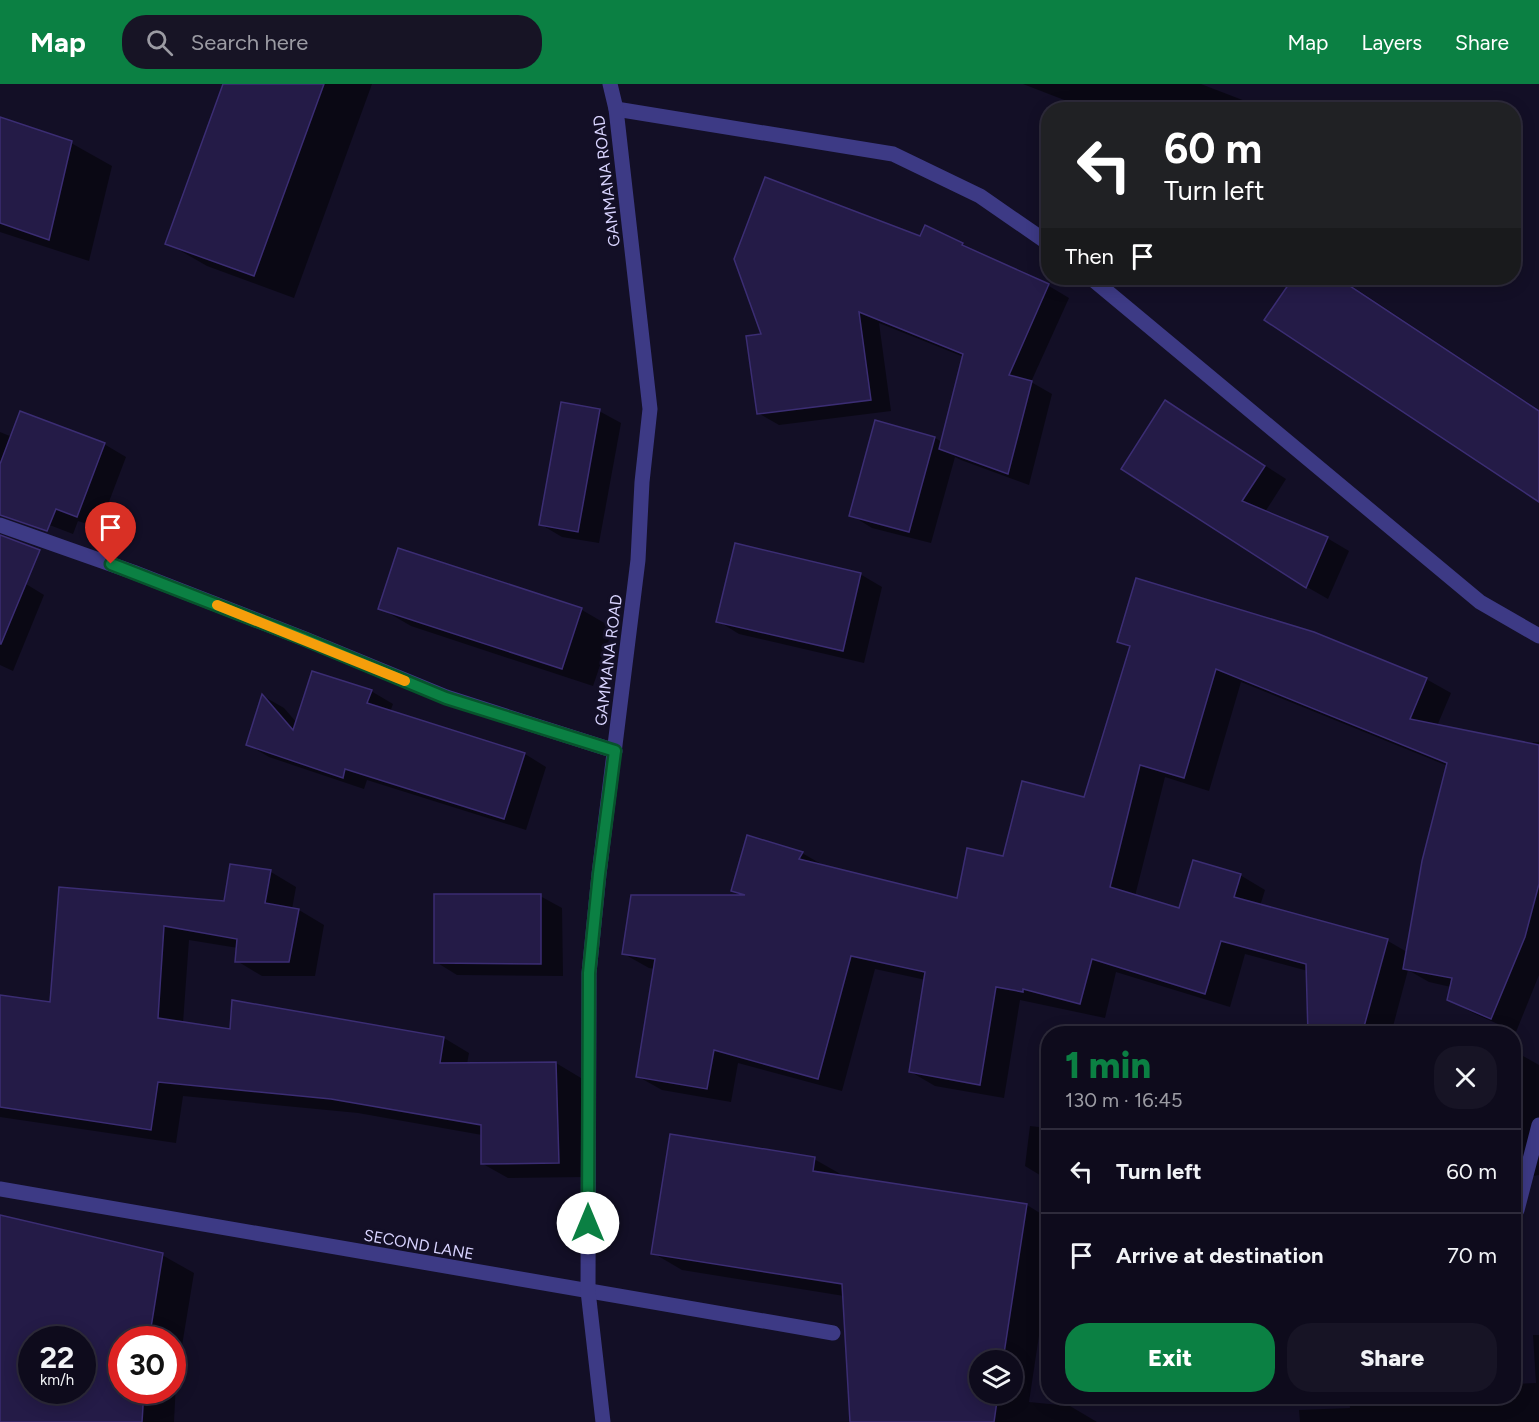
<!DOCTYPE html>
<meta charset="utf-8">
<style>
:root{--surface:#0e0b1c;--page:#171425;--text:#f1f3f6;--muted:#9b9ba3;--line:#2e2b3b;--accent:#0b8043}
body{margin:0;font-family:Figtree,sans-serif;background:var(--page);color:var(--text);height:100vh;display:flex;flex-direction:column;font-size:22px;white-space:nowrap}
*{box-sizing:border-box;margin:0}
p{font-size:20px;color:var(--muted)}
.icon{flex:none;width:33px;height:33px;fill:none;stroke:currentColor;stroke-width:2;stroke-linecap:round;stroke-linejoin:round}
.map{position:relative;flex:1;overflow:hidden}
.sheet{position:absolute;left:1041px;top:942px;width:480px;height:378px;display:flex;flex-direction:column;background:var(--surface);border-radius:24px;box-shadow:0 3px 15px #0003,0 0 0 2px var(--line)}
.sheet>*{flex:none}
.guide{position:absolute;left:1041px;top:18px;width:480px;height:183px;border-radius:24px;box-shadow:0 3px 15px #0003,0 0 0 2px var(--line);background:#202124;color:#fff;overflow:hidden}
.fabs{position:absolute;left:969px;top:1266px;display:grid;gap:12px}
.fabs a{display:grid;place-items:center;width:54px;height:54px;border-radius:50%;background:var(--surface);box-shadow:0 3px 15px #0003,0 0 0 2px var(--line);font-size:30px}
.speed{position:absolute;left:18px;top:1242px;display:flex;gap:12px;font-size:30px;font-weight:700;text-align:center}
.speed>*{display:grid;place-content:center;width:78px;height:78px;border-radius:50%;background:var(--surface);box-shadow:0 3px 15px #0003,0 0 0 2px var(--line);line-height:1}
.speed small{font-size:15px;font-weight:400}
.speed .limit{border:9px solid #d22;background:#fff;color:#111}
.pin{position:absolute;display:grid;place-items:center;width:51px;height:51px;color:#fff;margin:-62px -26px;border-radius:50% 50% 50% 0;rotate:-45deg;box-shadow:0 0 6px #0007}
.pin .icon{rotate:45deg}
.me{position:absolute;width:66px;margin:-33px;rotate:0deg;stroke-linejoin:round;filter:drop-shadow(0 0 4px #0008)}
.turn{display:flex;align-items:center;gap:21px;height:126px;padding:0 24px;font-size:27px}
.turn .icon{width:78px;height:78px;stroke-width:2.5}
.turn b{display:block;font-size:42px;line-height:51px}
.then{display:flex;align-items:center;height:57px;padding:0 24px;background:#0003;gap:12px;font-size:22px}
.round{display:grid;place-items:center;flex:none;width:63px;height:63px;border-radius:24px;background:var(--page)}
.overview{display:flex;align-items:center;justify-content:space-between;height:102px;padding:0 24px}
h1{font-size:36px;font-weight:800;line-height:45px;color:var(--accent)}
.action{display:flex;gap:12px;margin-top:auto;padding:12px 24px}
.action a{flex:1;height:69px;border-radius:24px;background:var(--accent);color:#fff;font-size:24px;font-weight:800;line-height:69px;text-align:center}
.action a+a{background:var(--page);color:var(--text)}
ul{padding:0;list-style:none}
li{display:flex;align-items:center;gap:18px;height:84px;padding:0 24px;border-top:2px solid var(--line)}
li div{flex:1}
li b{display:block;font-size:22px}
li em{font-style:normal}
header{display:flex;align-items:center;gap:36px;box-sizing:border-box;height:84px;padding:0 30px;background:var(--accent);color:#fff}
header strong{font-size:28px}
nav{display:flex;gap:33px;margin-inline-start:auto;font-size:21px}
.search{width:420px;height:54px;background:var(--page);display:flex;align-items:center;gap:15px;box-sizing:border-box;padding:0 21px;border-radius:24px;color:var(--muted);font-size:22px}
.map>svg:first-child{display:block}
.shadow{fill:#0007;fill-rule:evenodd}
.building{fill:#241b47;stroke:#3b2d73;stroke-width:1.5;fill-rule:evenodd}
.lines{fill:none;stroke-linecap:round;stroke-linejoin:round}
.minor{stroke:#3d3a85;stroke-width:15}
.route-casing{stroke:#07532c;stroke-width:15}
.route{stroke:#0b8043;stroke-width:10}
.slow{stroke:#f59e0b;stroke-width:10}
.labels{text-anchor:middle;stroke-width:6;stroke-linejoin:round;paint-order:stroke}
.street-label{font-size:16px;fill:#d9d4ff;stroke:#130f26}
</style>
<header>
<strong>Map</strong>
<div class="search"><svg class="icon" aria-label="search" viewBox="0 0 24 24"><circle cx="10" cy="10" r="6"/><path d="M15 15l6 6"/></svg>Search here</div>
<nav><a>Map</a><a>Layers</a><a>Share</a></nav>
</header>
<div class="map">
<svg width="1539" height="1338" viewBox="0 0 1539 1338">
<rect width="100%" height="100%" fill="#130f26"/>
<!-- shadow -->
<g class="shadow">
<path d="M224,0h148l-78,214 -87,-32 -40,-23z"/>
<path d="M1023,0h178l57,22 7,4h-175z"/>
<path d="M0,35l71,24 41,23 -23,95 -89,-29z"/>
<path d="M926,143l37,17 20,12 66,30 20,12 -38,84 21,12 -23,91 -68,-25 -6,-3 -24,86 -59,-15 -21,-13 25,-93 59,16 7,4 22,-85 -85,-34 12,88 -112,14 -21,-12 5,-78 158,-97z"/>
<path d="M1295,194h45l199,132v90l-273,-180z"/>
<path d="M599,327l22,12 -22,120 -37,-6 -22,-13z"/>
<path d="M1187,331l99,64 -21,33 62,26 22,13 -21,48 -21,-12 -184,-119z"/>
<path d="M0,348l12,5 92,7 22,13 -27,71 -21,-7 -5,13 -73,-28z"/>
<path d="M399,466l183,60 31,18 -20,58 -182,-60 -31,-18z"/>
<path d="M860,490l22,13 -18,76 -125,-29 -21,-13z"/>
<path d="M0,492l26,8 18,11 -31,76 -13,-6z"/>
<path d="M1119,557l307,38 25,14 -14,33 95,19 1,-3h6v233l-23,57 -43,-19 -25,-14 3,-12 -22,-5 -21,-12 -17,64h-82l-1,-63 -63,-17 -15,53 -114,-35 -11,46 -85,-18 -16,98 -69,-12 -24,-14 15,-92 -51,-11 -33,122 -104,-28 -7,39 -69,-12 -25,-14 18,-107 -6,-1 -25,-14 120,-57 -11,-7 69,-37 26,15 130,32 46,-42 81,-59 46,-151zM1241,598l207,84 -41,186 -19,-11 -128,-35 5,-16 -25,-15 -60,34 -45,-13 30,-119 44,14z"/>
<path d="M371,607l22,13 -3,8 135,42 21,13 -20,63 -159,-50 -3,9 -95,-32 -22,-13 16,-48 21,12 13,15z"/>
<path d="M232,781l39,7 25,15 -4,22 7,1 25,15 -9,51h-53l-25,-15 1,-13 -49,-8 -6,83 48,7 213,8 25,15 -2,11 89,-1 25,15 3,99 -76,1 -25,-14 -1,-29 -124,-22 -175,-17 -7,47 -176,-26v-121l51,8 9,-115 165,13z"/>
<path d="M540,812l22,12 1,68 -106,-1 -21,-13z"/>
<path d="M1523,972l16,9v110l-25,4v-122z"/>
<path d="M1030,1042l18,2v52l-23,-14z"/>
<path d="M814,1075l30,17 183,29 21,13v58l-19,126 41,4 27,16h-245l-8,-126 -162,-26 -29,-17zM980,1276h32v34h-32z"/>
<path d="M0,1133l162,38 32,18 -18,109 -2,40h-174zM32,1256h50v50h-50zM122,1256h50v50h-50z"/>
<path d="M1533,1251h6v87h-239l-1,-12 51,-2 -1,-12h165v-12l22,-1z"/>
</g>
<!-- building -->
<g class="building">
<path d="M223,0h101l-70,192 -89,-32z"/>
<path d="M0,33l72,24 -23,99 -49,-17z"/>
<path d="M765,93l155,59 5,-11 38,18 -1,2 87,39 -40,91 23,6 -24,93 -69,-25 24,-95 -104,-42 12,88 -114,14 -11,-78 15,-2 -27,-75z"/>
<path d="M1293,194h45l201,133v91l-275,-182z"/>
<path d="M1165,316l100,66 -23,35 86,36 -22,51 -185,-119z"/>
<path d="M561,318l39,7 -22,123 -39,-7z"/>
<path d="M20,327l85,32 -28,74 -21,-8 -9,22 -47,-16v-51z"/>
<path d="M875,336l60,17 -26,95 -60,-16z"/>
<path d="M0,451l40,15 -39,94h-1z"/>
<path d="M735,459l126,30 -18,78 -127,-29z"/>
<path d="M398,464l184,60 -20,61 -184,-60z"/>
<path d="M1136,494l178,54 113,46 -17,41 129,26v139l-14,53 -34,82 -44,-19 5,-22 -49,-9 19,-108 25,-98 -231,-94 -32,109 -44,-13 -30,122 69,21 14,-48 48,14 -7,23 154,42 -26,95h-54l-2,-70 -85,-23 -16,53 -113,-35 -12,45 -57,-15v3l-27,-5 -16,98 -71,-13 16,-100 -74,-16 -33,123 -104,-29 -7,39 -71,-12 19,-118 -33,-5 9,-59h114l-14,-4 16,-56 56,17 -4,7 158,39 10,-50 36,8 19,-75 62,16 46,-151 -13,-4z"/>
<path d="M312,587l60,19 -5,13 158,50 -21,66 -159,-50 -2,9 -97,-33 16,-51 31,36z"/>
<path d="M230,780l41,6 -6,33 34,6 -10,53h-54l2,-23 -73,-13 -6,92 72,11 2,-29 212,37 -4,26 116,-1 3,101 -78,1v-39l-150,-26 -173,-17 -7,48 -151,-23v-112l50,7 9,-115 165,14z"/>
<path d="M434,810h107v70l-107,-1z"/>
<path d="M670,1050l145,23 -2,14 214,33 -24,156h-23v34h18l-4,28h-144l-8,-138 -191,-30z"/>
<path d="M0,1131l163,38 -14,87h-27v50h22l-2,32h-142zM32,1256h50v50h-50z"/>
</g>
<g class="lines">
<!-- minor -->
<g class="minor">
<path d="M616,25l277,45 87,42 68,47"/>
<path d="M1091,194l389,324 59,34"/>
<path d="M0,441l133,47 172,67 141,58 169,54"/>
<path d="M0,1105l833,144"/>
<path d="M1517,1126l22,-85"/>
<path d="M603,1338l-15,-131 1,-318 10,-99 39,-314 4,-78 8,-73 -34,-300 -6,-25"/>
</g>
</g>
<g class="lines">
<defs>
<path id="route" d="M111,480l193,75 142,59 169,53 -16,123 -10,99 -1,250"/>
</defs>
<!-- route casing -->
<use href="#route" class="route-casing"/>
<!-- route -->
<use href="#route" class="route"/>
<!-- slow -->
<path class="slow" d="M217,521l188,76"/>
</g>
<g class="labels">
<!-- street labels -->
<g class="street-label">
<text transform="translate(606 97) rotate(-97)" y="6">GAMMANA ROAD</text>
<text transform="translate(608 576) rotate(-83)" y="6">GAMMANA ROAD</text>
<text transform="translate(419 1160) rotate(10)" y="6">SECOND LANE</text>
</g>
</g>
</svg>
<div class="fabs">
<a><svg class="icon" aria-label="layers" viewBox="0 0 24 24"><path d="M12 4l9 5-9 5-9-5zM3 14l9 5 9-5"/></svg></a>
</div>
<div class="speed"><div>22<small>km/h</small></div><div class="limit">30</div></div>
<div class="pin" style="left:111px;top:480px;background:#d93025"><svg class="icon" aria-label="arrive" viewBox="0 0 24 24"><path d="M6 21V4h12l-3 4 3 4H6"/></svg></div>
<svg class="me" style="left:588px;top:1139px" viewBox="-20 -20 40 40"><circle r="19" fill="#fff"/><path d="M0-13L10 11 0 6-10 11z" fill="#0b8043"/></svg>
<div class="guide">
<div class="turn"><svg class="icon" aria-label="left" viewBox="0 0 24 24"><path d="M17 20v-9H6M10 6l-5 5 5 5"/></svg><div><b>60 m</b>Turn left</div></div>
<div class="then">Then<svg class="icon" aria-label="arrive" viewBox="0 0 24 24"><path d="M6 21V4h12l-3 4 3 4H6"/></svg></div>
</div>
<section class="sheet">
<div class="overview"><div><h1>1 min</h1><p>130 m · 16:45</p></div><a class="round"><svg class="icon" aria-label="close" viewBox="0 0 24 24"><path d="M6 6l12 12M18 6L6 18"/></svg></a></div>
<ul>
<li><svg class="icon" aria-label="left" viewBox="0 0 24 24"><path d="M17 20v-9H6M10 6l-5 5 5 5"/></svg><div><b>Turn left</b></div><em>60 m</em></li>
<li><svg class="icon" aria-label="arrive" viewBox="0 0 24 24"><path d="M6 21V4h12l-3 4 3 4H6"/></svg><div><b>Arrive at destination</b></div><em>70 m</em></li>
</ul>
<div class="action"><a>Exit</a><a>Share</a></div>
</section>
</div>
